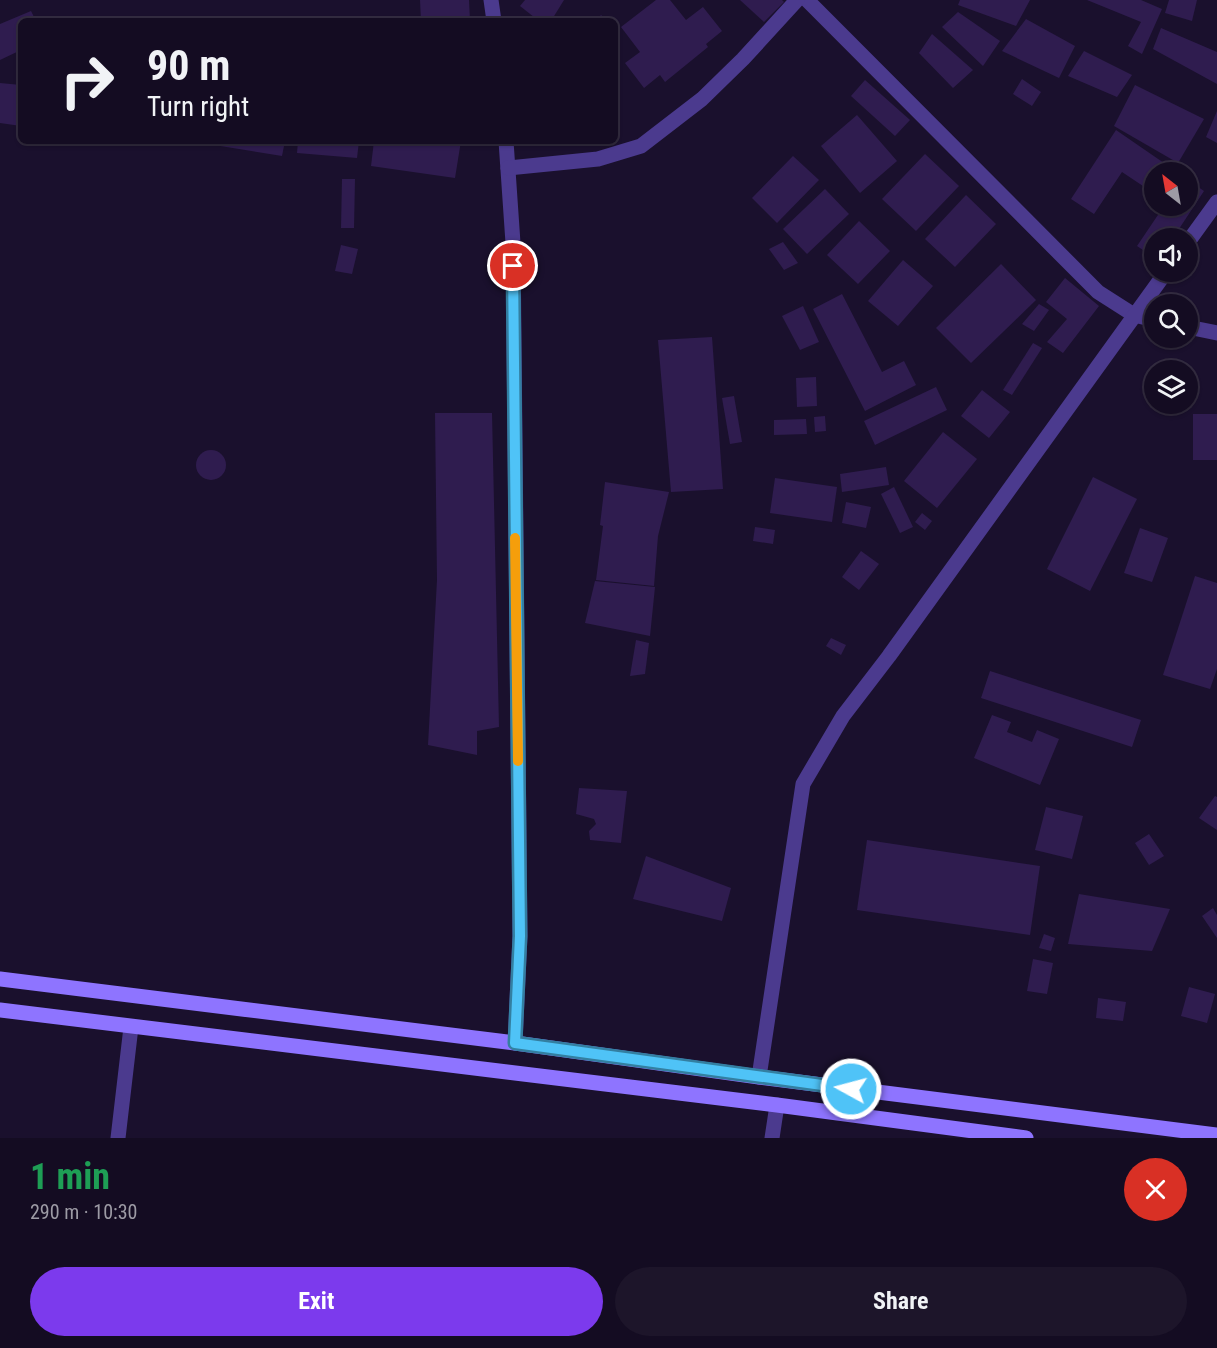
<!DOCTYPE html>
<meta charset="utf-8">
<style>
:root{--surface:#140c22;--page:#1d152a;--text:#f1f3f6;--muted:#9d9ba5;--line:#332c40;--accent:#7c3aed}
body{margin:0;font-family:"Roboto Condensed",sans-serif;background:var(--page);color:var(--text);height:100vh;display:flex;flex-direction:column;font-size:22px;white-space:nowrap}
*{box-sizing:border-box;margin:0}
p{font-size:20px;color:var(--muted)}
.icon{flex:none;width:33px;height:33px;fill:none;stroke:currentColor;stroke-width:2;stroke-linecap:round;stroke-linejoin:round}
.map{position:relative;height:1138px;overflow:hidden}
.panel{display:flex;flex-direction:column;background:var(--surface);flex:1}
.panel>*{flex:none}
.guide{position:absolute;left:18px;top:18px;width:600px;height:126px;border-radius:9px;box-shadow:0 2px 4px #0004,0 0 0 2px var(--line);background:#140c22;color:var(--text);overflow:hidden}
.needle{width:39px;rotate:329deg}
.fabs{position:absolute;left:1144px;top:162px;display:grid;gap:12px}
.fabs a{display:grid;place-items:center;width:54px;height:54px;border-radius:50%;background:var(--surface);box-shadow:0 2px 4px #0004,0 0 0 2px var(--line);font-size:30px}
.pin{position:absolute;display:grid;place-items:center;width:51px;height:51px;color:#fff;margin:-26px;border:3px solid #fff;border-radius:50%;box-shadow:0 2px 6px #0007}
.me{position:absolute;width:66px;margin:-33px;rotate:277deg;stroke-linejoin:round;filter:drop-shadow(0 0 4px #0008)}
.turn{display:flex;align-items:center;gap:21px;height:126px;padding:0 30px;font-size:27px}
.turn .icon{width:78px;height:78px;stroke-width:2.5}
.turn b{display:block;font-size:42px;line-height:51px}
.round{display:grid;place-items:center;flex:none;width:63px;height:63px;border-radius:32px;background:var(--page)}
.headline{display:flex;align-items:center;justify-content:space-between;height:102px;padding:0 30px}
h1{font-size:36px;font-weight:700;line-height:45px;color:#1e9e55}
.primary-button{display:flex;gap:12px;margin-top:auto;padding:12px 30px}
.primary-button a{flex:1;height:69px;border-radius:36px;background:var(--accent);color:#fff;font-size:24px;font-weight:700;line-height:69px;text-align:center}
.primary-button a+a{background:var(--page);color:var(--text)}
.map>svg:first-child{display:block}
.building{fill:#2f1c4f}
.lines{fill:none;stroke-linecap:round;stroke-linejoin:round}
.street{stroke:#4b3a8e;stroke-width:15}
.secondary{stroke:#8e74ff;stroke-width:15}
.route-casing{stroke:#337fa1;stroke-width:15}
.route{stroke:#4fc3f7;stroke-width:10}
.slow{stroke:#f59e0b;stroke-width:10}
</style>
<div class="map">
<svg width="1217" height="1138" viewBox="0 0 1217 1138">
<rect width="100%" height="100%" fill="#1a102d"/>
<!-- building -->
<g class="building">
<path d="M420,0h49l1,21h-49z"/>
<path d="M525,0h39l-13,21h-12l-19,-15z"/>
<path d="M656,0h14l16,20 17,-13 19,24 -16,13 2,3 -43,35 -5,-7 -16,13 -19,-25 15,-11 -19,-25z"/>
<path d="M740,0h42l2,2 -20,20z"/>
<path d="M960,0h70l-14,26 -58,-21z"/>
<path d="M1087,0h54l21,9 -20,45 -14,-8 13,-24z"/>
<path d="M1169,0h28l-5,21 -27,-8z"/>
<path d="M31,11l5,10h-15v29l-21,10v-36z"/>
<path d="M958,12l42,29 -17,25 -41,-39z"/>
<path d="M601,15l6,6h-11z"/>
<path d="M1026,19l49,27 -16,32 -57,-27z"/>
<path d="M1161,28l56,24v32l-64,-35z"/>
<path d="M932,34l41,36 -20,18 -34,-35z"/>
<path d="M1084,51l48,24 -15,22 -49,-21z"/>
<path d="M1022,79l19,13 -9,14 -19,-12z"/>
<path d="M865,80l45,40 -15,16 -44,-40z"/>
<path d="M0,83l21,2v41l-21,-3z"/>
<path d="M1135,85l69,34 -26,44 -64,-37z"/>
<path d="M1217,111v32l-11,-6z"/>
<path d="M857,115l40,46 -37,32 -39,-47z"/>
<path d="M1116,130l61,42h-22v22l-33,-22 -28,42 -23,-15z"/>
<path d="M207,141h78l-3,15 -74,-12z"/>
<path d="M298,141h61l-2,17 -60,-5z"/>
<path d="M374,141h87l-6,37 -84,-12z"/>
<path d="M925,154l34,32 -43,45 -34,-32z"/>
<path d="M793,156l26,24 -42,43 -25,-25z"/>
<path d="M342,179h13l-1,49h-13z"/>
<path d="M1188,180l16,11 -31,47h-18v20l-18,-12 27,-40h24z"/>
<path d="M825,189l24,25 -42,40 -24,-25z"/>
<path d="M966,195l30,29 -41,43 -30,-28z"/>
<path d="M859,221l31,30 -32,33 -31,-29z"/>
<path d="M783,242l15,21 -14,7 -15,-21z"/>
<path d="M341,245l17,4 -6,25 -17,-3z"/>
<path d="M903,260l30,26 -35,40 -30,-25z"/>
<path d="M1001,264l35,36 -65,63 -35,-35z"/>
<path d="M1065,278l34,28 -36,47 -16,-11 20,-23 -21,-17z"/>
<path d="M842,294l40,78 22,-11 12,24 -51,26 -52,-102z"/>
<path d="M1039,304l10,6 -15,21 -12,-7z"/>
<path d="M803,306l16,36 -19,8 -18,-34z"/>
<path d="M712,337l11,152 -52,3 -13,-152z"/>
<path d="M1033,343l9,5 -30,47 -9,-5z"/>
<path d="M816,377l1,29 -20,1 -1,-29z"/>
<path d="M936,387l11,23 -72,35 -11,-24z"/>
<path d="M982,390l28,22 -21,26 -28,-22z"/>
<path d="M734,396l8,46 -12,2 -8,-46z"/>
<path d="M435,413h57l7,314 -22,4v24l-49,-10 9,-165z"/>
<rect x="1193" y="414" width="24" height="46"/>
<path d="M825,416l1,15 -11,1 -1,-15z"/>
<path d="M806,419l1,15 -33,1v-15z"/>
<path d="M943,432l34,27 -40,49 -33,-27z"/>
<circle cx="211" cy="465" r="15"/>
<path d="M886,467l3,18 -47,7 -2,-18z"/>
<path d="M1093,477l44,22 -47,92 -43,-22z"/>
<path d="M775,478l62,9 -5,35 -62,-9z"/>
<path d="M605,482l64,10 -11,44 -4,50 -58,-6 7,-54 -3,-1z"/>
<path d="M894,487l19,40 -13,6 -19,-39z"/>
<path d="M846,502l25,5 -5,21 -24,-5z"/>
<path d="M922,513l10,8 -7,9 -10,-8z"/>
<path d="M755,527l20,3 -2,14 -20,-3z"/>
<path d="M1140,528l28,10 -16,44 -28,-9z"/>
<path d="M861,551l18,13 -20,26 -17,-13z"/>
<path d="M1195,576l22,7v86l-7,20 -47,-14z"/>
<path d="M595,581l60,6 -5,49 -65,-13z"/>
<path d="M831,638l15,7 -5,10 -15,-9z"/>
<path d="M636,640l13,3 -4,31 -15,2z"/>
<path d="M990,671l151,49 -9,27 -151,-49z"/>
<path d="M992,715l19,7 -4,10 25,10 5,-12 22,9 -19,46 -66,-27z"/>
<path d="M579,788l48,3 -6,52 -31,-3 -1,-9 7,-7 -2,-5 -18,-5z"/>
<path d="M1215,796l2,1v33l-18,-12z"/>
<path d="M1046,807l37,9 -11,43 -37,-9z"/>
<path d="M1149,834l15,22 -15,9 -14,-22z"/>
<path d="M867,840l173,26 -10,69 -173,-25z"/>
<path d="M646,856l85,32 -9,33 -89,-22z"/>
<path d="M1079,894l91,15 -18,42 -84,-7z"/>
<path d="M1213,908l4,7v23l-15,-22z"/>
<path d="M1044,934l11,4 -4,13 -12,-3z"/>
<path d="M1033,959l20,4 -6,31 -20,-3z"/>
<path d="M1189,987l26,7 -8,29 -26,-7z"/>
<path d="M1098,998l28,4 -3,19 -27,-3z"/>
</g>
<g class="lines">
<!-- street -->
<g class="street">
<path d="M491,0l3,21"/>
<path d="M807,0l291,292 36,23 21,5"/>
<path d="M506,141l7,102 7,693 -5,107"/>
<path d="M508,168l90,-9 43,-13 61,-47 41,-40 54,-59"/>
<path d="M1188,242l29,-40"/>
<path d="M1188,327l29,6"/>
<path d="M759,1077l44,-293 40,-68 46,-60 277,-384"/>
<path d="M118,1138l13,-111"/>
<path d="M772,1138l5,-33"/>
</g>
<!-- secondary -->
<g class="secondary">
<path d="M0,979l515,64 244,34 458,58"/>
<path d="M0,1010l777,95 249,33"/>
</g>
</g>
<g class="lines">
<defs>
<path id="route" d="M513,266l7,670 -5,107 336,46"/>
</defs>
<!-- route casing -->
<use href="#route" class="route-casing"/>
<!-- route -->
<use href="#route" class="route"/>
<!-- slow -->
<path class="slow" d="M515,538l3,223"/>
</g>
</svg>
<div class="fabs">
<a><svg class="needle" viewBox="-14 -14 28 28"><path d="M0-13l5 13h-10z" fill="#e53935"/><path d="M0 13l5-13h-10z" fill="#9d9ba5"/></svg></a>
<a><svg class="icon" aria-label="sound" viewBox="0 0 24 24"><path d="M4 9h4l5-4v14l-5-4H4zM17 9q2 3 0 6"/></svg></a>
<a><svg class="icon" aria-label="search" viewBox="0 0 24 24"><circle cx="10" cy="10" r="6"/><path d="M15 15l6 6"/></svg></a>
<a><svg class="icon" aria-label="layers" viewBox="0 0 24 24"><path d="M12 4l9 5-9 5-9-5zM3 14l9 5 9-5"/></svg></a>
</div>
<div class="pin" style="left:513px;top:266px;background:#d93025"><svg class="icon" aria-label="arrive" viewBox="0 0 24 24"><path d="M6 21V4h12l-3 4 3 4H6"/></svg></div>
<svg class="me" style="left:851px;top:1089px" viewBox="-20 -20 40 40"><circle r="17" fill="#4fc3f7" stroke="#fff" stroke-width="3"/><path d="M0-11L8 9 0 5-8 9z" fill="#fff"/></svg>
<div class="guide">
<div class="turn"><svg class="icon" aria-label="right" viewBox="0 0 24 24"><path d="M7 20v-9h11M14 6l5 5-5 5"/></svg><div><b>90 m</b>Turn right</div></div>
</div>
</div>
<section class="panel">
<div class="headline"><div><h1>1 min</h1><p>290 m · 10:30</p></div><a class="round" style="background:#d93025;color:#fff"><svg class="icon" aria-label="close" viewBox="0 0 24 24"><path d="M6 6l12 12M18 6L6 18"/></svg></a></div>
<div class="primary-button"><a>Exit</a><a>Share</a></div>
</section>
